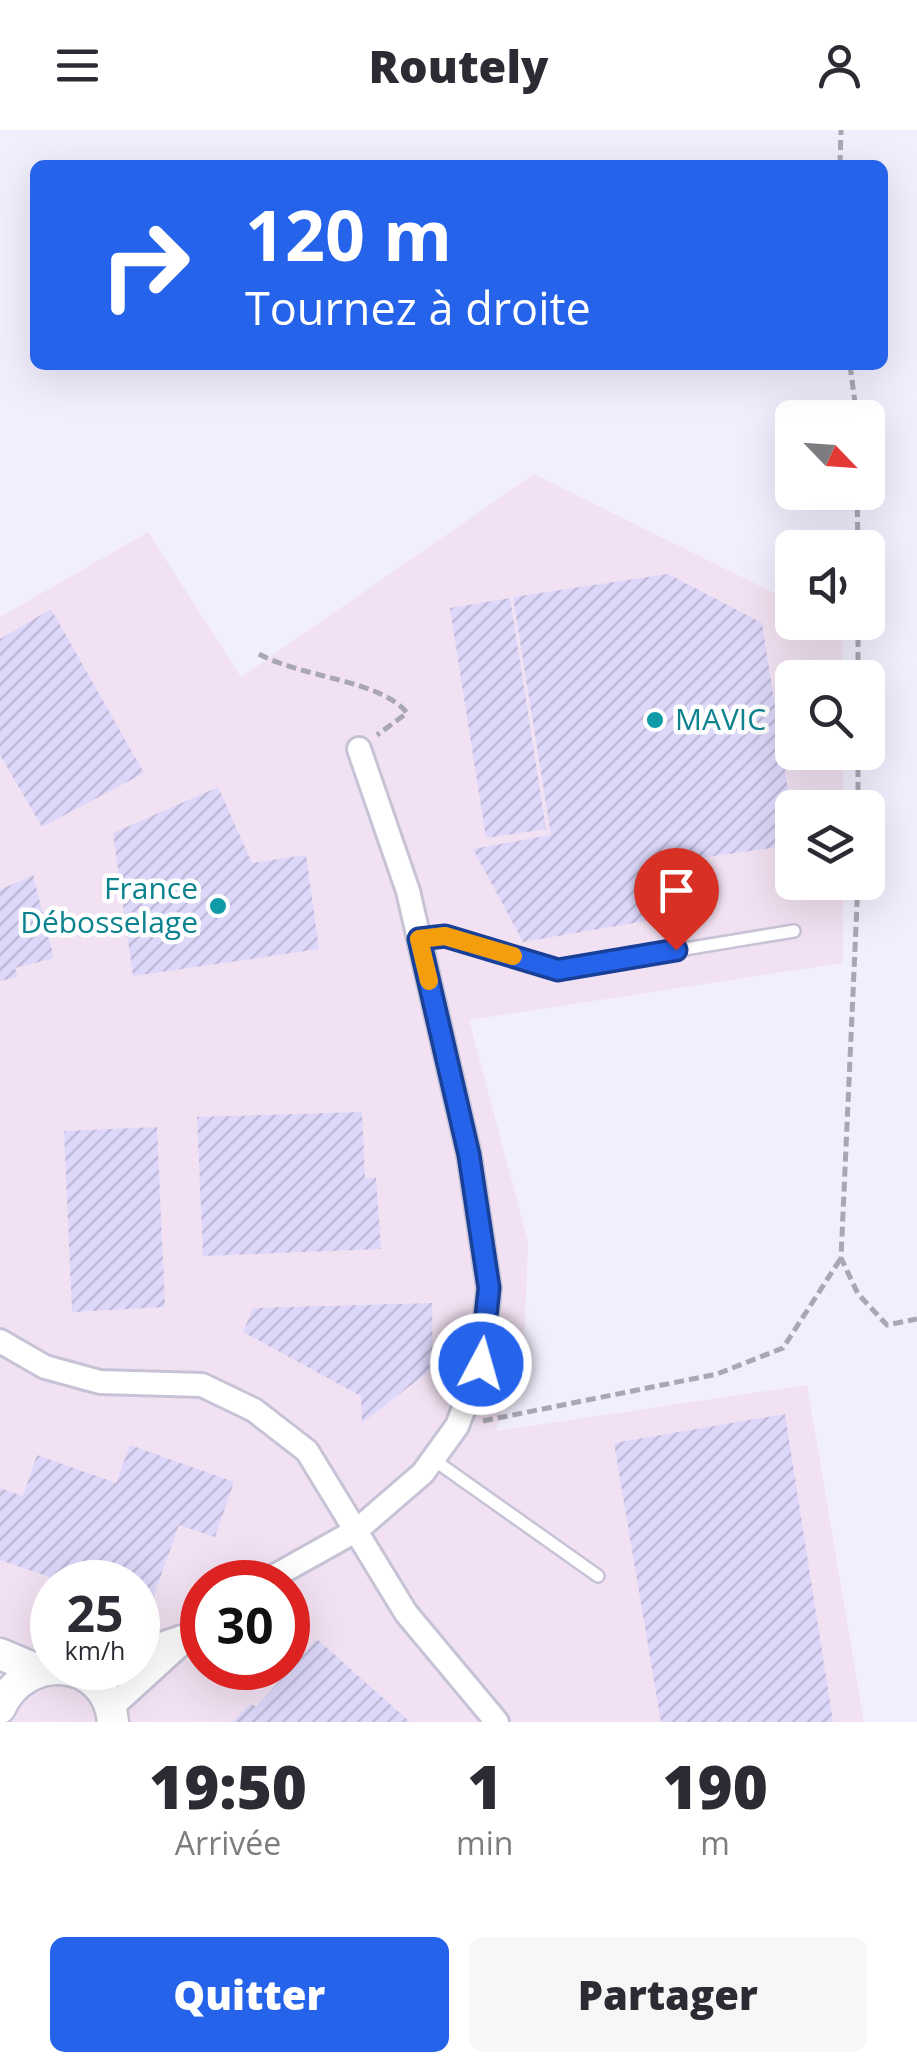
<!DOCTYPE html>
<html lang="fr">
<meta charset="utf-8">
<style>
:root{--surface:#fff;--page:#f7f7f7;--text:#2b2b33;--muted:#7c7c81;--accent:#2563eb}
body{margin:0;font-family:"Open Sans",sans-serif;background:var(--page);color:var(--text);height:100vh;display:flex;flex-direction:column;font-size:38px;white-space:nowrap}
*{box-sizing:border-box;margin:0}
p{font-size:32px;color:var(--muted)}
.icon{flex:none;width:55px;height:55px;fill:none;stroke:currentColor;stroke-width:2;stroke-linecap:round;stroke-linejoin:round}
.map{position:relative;height:1592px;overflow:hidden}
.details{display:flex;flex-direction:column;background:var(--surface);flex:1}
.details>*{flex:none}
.banner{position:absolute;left:30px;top:30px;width:858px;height:210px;border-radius:15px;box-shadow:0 10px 40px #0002;background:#2563eb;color:#fff;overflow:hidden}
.needle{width:65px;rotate:115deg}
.tools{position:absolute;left:775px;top:270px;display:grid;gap:20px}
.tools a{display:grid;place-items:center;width:110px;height:110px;border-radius:15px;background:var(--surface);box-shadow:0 10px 40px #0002;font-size:50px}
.speed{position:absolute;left:30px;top:1430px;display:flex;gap:20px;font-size:50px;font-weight:700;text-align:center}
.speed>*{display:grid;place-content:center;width:130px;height:130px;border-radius:50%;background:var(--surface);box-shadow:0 10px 40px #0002;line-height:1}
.speed small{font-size:25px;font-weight:400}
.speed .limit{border:15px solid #d22;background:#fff;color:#111}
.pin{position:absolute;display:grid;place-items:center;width:85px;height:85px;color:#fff;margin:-102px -42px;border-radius:50% 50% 50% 0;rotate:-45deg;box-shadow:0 0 10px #0007}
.pin .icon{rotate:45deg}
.me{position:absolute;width:110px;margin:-55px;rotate:6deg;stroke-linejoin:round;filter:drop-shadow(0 0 8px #0008)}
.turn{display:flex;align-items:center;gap:35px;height:210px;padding:0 50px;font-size:45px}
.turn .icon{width:130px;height:130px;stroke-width:2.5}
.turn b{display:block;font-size:70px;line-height:85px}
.eta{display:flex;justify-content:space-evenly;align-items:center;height:170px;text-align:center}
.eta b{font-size:60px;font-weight:800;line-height:70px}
.action{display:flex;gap:20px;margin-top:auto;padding:20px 50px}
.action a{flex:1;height:115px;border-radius:15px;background:var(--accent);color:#fff;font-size:40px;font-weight:800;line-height:115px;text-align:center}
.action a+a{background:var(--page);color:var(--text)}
header{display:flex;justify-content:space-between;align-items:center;height:130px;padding:0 50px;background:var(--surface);font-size:45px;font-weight:800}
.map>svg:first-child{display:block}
.commercial{fill:#f2e1f2;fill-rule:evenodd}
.building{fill:url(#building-hatch)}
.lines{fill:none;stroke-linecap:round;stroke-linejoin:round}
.lane-casing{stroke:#c5c3d5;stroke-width:16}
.street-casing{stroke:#c5c3d5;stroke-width:28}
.secondary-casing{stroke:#c5c3d5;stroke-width:35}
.path{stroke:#a9a7b3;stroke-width:5;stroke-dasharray:10 5;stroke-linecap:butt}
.lane{stroke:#fff;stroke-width:11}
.street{stroke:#fff;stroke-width:22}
.secondary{stroke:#fff;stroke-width:30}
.route-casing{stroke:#184099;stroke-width:25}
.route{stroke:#2563eb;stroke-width:18}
.slow{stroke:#f59e0b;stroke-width:18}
.culture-dot{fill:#0f9aa8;stroke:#fff;stroke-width:4}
.labels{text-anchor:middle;stroke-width:9;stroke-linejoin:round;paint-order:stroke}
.culture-label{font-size:30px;fill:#0d838f;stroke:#fff;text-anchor:start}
</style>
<header><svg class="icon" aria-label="menu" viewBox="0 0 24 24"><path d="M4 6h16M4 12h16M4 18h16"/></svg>Routely<svg class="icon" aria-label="person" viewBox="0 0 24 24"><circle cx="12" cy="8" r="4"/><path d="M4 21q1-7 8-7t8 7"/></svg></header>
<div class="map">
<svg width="917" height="1592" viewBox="0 0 917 1592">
<defs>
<pattern id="building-hatch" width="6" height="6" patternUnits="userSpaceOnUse" patternTransform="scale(2.5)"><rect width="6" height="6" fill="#ddd8fa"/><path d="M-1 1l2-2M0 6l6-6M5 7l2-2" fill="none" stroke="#bebad7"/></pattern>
</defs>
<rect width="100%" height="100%" fill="#f1effe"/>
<!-- commercial -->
<path class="commercial" d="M534,344l258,128v20l41,1 9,4 1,50 -51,1v74l51,1v54l-51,1v74l51,1v80l-374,57 59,222 -3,85 -29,104 311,-46 57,337h-864v-1105l148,-85 93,145zM52,1452h86v86h-86zM202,1452h86v86h-86z"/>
<!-- building -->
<g class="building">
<path d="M668,444l94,49 30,193v29l-142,20 7,54 -134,23 -50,-93 78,-14 -38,-238z"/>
<path d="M510,468l36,231 -60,9 -36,-230z"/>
<path d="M51,479l93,164 -102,54 -42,-72v-116z"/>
<path d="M218,657l34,76 54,-8 13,94 -186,27 -20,-143z"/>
<path d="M33,745l21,83 -39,10 3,9 -18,4v-91z"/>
<path d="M362,982l3,67 11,-2 5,72 -178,7 -6,-139z"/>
<path d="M157,997l8,180 -93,5 -8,-181z"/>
<path d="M432,1173l1,65 -71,55 -1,-27 -118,-64 10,-24z"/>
<path d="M785,1284l48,308h-172l-47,-279z"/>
<path d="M130,1315l104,37 -19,55 -36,-12 -31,87 -10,-3v-27h-74l-64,-22v-72l23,8 14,-41 79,28z"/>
<path d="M317,1509l93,83h-177l18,-19 5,4z"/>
</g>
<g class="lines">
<defs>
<g id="lane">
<path d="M419,809l26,-3 113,34 236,-39"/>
<path d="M434,1330l164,116"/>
</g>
<g id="street">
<path d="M0,1211l45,26 55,15 102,3 52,25 53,41 99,162 91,109"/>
<path d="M264,1452l93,-52 66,-57 34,-47 24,-62 8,-76 -20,-133 -61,-264 -49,-142"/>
<path d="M138,1522l44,-15"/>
<path d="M111,1578l91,-83"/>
</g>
<g id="secondary">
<path d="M0,1524l38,16"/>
<path d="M0,1578c26,-57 107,-51 113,14"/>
</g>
</defs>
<!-- lane casing -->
<use href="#lane" class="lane-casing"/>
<!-- street casing -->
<use href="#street" class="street-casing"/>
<!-- secondary casing -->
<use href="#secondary" class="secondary-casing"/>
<!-- path -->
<g class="path">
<path d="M840,35l1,-35"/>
<path d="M850,235l7,53"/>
<path d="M857,362l1,56"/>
<path d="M858,492v56"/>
<path d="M259,524c44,24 122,26 148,59l-30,22"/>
<path d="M858,622v56"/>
<path d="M858,752l-17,376 17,36 29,31 30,-6"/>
<path d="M483,1291l234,-47 66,-26 58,-90"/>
</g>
<!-- lane -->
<use href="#lane" class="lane"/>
<!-- street -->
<use href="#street" class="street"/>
<!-- secondary -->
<use href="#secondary" class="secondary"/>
</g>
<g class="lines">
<defs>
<path id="route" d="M481,1234l8,-76 -20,-133 -50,-216 26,-3 113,34 118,-20"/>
</defs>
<!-- route casing -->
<use href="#route" class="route-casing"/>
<!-- route -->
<use href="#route" class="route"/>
<!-- slow -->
<path class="slow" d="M429,851l-10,-42 26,-3 68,20"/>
</g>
<!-- markers -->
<g class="culture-dot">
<circle cx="655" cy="590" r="10"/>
<circle cx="218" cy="776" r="10"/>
</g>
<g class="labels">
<!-- culture labels -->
<g class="culture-label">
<text x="675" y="600">MAVIC</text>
<text x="198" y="769" text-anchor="end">France<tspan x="198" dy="34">Débosselage</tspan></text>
</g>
</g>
</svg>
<div class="tools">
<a><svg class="needle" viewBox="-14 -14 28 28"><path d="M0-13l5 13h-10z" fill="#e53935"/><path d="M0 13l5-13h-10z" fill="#7c7c81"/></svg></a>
<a><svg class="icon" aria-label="sound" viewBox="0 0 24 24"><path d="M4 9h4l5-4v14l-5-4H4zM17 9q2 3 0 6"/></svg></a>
<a><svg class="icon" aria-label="search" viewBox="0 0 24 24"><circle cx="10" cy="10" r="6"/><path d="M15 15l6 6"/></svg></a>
<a><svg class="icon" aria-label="layers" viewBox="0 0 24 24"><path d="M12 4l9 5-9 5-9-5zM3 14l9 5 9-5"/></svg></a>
</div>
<div class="speed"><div>25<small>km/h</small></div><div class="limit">30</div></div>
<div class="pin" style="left:676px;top:820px;background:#d93025"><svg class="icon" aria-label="arrive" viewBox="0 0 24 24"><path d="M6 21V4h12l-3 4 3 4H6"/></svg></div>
<svg class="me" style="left:481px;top:1234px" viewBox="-20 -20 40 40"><circle r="17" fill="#2563eb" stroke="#fff" stroke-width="3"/><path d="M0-11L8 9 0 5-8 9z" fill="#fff"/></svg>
<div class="banner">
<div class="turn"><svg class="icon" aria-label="right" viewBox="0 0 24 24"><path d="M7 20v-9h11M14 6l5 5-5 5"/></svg><div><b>120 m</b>Tournez à droite</div></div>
</div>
</div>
<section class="details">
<div class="eta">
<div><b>19:50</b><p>Arrivée</p></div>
<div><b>1</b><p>min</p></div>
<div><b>190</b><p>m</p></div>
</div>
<div class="action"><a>Quitter</a><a>Partager</a></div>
</section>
